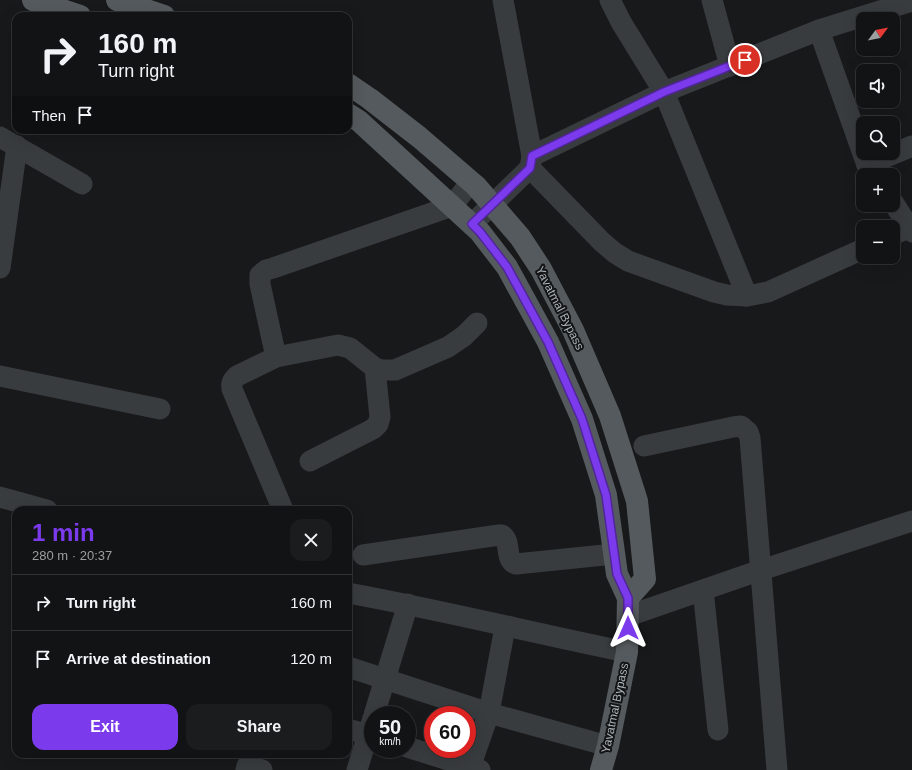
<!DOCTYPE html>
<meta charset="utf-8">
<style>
:root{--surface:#121314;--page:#1b1c1d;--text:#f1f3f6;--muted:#9c9ea0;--line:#313234;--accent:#7c3aed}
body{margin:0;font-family:Helvetica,sans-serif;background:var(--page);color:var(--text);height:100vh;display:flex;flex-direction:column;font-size:15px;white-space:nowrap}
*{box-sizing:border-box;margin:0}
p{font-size:13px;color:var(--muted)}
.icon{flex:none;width:22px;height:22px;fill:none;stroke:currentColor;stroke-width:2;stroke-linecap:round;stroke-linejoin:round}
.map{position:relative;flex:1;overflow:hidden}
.side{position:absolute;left:12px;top:506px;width:340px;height:252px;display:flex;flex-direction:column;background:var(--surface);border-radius:12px;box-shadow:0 4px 16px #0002,0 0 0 1px var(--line)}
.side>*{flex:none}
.hud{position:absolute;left:12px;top:12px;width:340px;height:122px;border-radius:12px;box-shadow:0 4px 16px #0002,0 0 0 1px var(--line);background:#121314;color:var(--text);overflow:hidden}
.needle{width:26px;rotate:58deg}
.buttons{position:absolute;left:856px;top:12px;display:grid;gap:8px}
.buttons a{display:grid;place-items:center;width:44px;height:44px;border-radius:8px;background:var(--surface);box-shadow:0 4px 16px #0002,0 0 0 1px var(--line);font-size:20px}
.speed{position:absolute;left:364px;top:706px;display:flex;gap:8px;font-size:20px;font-weight:700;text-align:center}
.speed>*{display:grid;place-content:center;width:52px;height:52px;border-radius:50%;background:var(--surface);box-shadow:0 4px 16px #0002,0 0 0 1px var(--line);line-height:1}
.speed small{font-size:10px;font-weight:400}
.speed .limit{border:6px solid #d22;background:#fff;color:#111}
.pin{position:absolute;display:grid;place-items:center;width:34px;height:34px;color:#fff;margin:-17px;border:2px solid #fff;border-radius:50%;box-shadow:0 1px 4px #0007}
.me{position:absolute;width:44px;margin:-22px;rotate:0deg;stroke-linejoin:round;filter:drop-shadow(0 0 3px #0008)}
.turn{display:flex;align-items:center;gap:14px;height:84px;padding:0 20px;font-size:18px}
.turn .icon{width:52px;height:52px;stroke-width:2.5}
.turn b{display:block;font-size:28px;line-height:34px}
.then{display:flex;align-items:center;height:38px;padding:0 20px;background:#0003;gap:8px;font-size:15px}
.round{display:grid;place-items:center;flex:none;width:42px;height:42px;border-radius:12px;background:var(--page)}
.head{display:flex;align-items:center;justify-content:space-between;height:68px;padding:0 20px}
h1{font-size:24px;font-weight:800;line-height:30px;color:var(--accent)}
.button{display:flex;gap:8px;margin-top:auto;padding:8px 20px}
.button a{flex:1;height:46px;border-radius:12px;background:var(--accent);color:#fff;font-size:16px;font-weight:800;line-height:46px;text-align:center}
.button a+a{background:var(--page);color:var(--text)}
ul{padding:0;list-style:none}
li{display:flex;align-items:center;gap:12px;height:56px;padding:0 20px;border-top:1px solid var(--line)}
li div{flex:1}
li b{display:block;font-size:15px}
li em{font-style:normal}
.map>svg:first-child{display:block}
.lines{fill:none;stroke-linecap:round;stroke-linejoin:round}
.street{stroke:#393c3f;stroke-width:21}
.primary{stroke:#555a5e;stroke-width:22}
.route-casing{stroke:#51269a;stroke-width:10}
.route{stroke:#7c3aed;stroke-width:7}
.labels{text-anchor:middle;stroke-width:4;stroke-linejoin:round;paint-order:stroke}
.street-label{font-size:12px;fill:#abb3b9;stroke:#131415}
</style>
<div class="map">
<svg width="912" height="770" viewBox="0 0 912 770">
<rect width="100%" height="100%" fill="#18191a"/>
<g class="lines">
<!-- street -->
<g class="street">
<path d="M610,0l11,22 43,70 83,204"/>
<path d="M712,0l18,66"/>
<path d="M819,30l48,135 7,10"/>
<path d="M0,137l82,47"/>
<path d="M532,156l132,-64 155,-62 93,-29"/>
<path d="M867,165l45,-19"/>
<path d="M530,168l72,74 13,11 13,8 86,31 13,3 20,1 21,-4 95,-43"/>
<path d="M893,202l19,30"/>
<path d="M472,224l58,-56 2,-12 -29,-156"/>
<path d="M893,235l19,-9"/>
<path d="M0,268l17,-122"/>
<path d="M276,357l-16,-73v-9l6,-5 7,-2 179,-62 19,-24"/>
<path d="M0,376l160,33"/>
<path d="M644,446l89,-19 8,-1 7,6 2,6 27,332"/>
<path d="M310,461l63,-32 5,-5 2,-7 -5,-49"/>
<path d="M0,497l47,13"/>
<path d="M283,510l-51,-121c-1,-6 0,-8 5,-13l39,-19 62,-12 12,3 25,20 7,2h13l53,-23 16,-11 13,-13"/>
<path d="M363,555l136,-20h3c10,7 2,25 14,29l98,-10"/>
<path d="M703,590l15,140"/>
<path d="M348,593c93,17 186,40 279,59"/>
<path d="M628,616l133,-46 151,-49"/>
<path d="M348,667l141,46 119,33"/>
<path d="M374,715l34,-111"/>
<path d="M348,729l25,7"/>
<path d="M407,747l73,23"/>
<path d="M246,770l1,-4 15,4"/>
<path d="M357,770l16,-52"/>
<path d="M469,770l20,-57 16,-86"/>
</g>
<!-- primary -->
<g class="primary">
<path d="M33,0l47,16"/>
<path d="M117,0l47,16"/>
<path d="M348,84l22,15 49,38 57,49 44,51 21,32 32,61 37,86 27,85 8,78 -17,19"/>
<path d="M348,114l11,7 121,111 27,35 41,75 34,77 24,76 11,79 11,24 -1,54 -19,94 -7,24"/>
</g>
</g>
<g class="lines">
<defs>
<path id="route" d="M628,628v-30l-11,-24 -11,-79 -24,-76 -34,-77 -41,-75 -27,-35 -8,-8 58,-56 2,-12 132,-64 81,-32"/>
</defs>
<!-- route casing -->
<use href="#route" class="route-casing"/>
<!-- route -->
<use href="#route" class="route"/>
</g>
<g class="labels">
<!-- street labels -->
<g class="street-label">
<text transform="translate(560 308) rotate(63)" y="4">Yavatmal Bypass</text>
<text transform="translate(615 708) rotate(-78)" y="4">Yavatmal Bypass</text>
</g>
</g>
</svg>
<div class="buttons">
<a><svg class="needle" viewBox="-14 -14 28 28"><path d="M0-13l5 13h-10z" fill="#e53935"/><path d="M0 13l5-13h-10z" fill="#9c9ea0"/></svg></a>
<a><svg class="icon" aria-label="sound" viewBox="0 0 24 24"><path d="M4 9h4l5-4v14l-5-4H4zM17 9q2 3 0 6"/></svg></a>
<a><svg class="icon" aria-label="search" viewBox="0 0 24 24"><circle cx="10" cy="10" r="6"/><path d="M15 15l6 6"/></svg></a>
<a>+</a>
<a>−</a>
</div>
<div class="speed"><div>50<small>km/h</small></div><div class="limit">60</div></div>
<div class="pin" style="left:745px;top:60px;background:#d93025"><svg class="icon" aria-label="arrive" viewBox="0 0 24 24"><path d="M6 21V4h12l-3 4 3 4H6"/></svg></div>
<svg class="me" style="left:628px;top:628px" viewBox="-20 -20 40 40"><path d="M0-17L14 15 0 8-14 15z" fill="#7c3aed" stroke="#fff" stroke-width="4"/></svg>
<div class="hud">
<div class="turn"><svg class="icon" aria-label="right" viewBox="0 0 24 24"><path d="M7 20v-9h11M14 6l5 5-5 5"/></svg><div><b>160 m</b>Turn right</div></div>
<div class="then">Then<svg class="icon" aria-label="arrive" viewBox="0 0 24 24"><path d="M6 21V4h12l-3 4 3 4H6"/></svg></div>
</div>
<section class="side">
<div class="head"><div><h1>1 min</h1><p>280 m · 20:37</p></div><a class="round"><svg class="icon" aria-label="close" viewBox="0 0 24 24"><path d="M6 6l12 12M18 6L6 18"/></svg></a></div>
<ul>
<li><svg class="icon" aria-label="right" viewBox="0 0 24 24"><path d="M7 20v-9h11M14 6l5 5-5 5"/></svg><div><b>Turn right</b></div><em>160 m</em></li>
<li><svg class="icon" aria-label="arrive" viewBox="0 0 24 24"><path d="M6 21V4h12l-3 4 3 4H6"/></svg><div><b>Arrive at destination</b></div><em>120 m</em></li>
</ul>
<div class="button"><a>Exit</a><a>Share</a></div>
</section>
</div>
